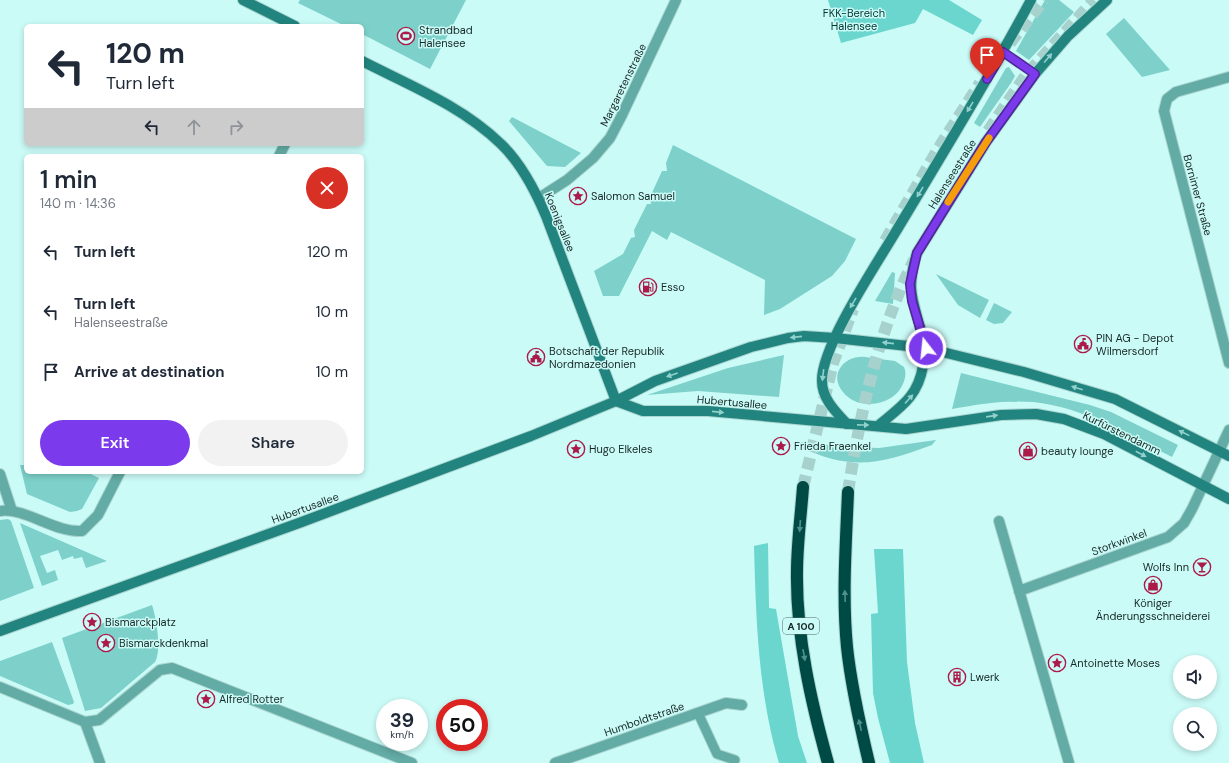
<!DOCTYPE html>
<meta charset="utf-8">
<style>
:root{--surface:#fff;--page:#f2f2f3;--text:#1f2937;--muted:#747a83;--accent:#7c3aed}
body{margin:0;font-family:"DM Sans",sans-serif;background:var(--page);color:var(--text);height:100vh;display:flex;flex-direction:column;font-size:15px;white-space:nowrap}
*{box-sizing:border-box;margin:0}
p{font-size:13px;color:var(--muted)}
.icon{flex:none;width:22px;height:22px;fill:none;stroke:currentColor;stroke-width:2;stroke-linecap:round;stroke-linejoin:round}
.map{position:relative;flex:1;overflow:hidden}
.sheet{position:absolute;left:24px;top:154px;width:340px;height:320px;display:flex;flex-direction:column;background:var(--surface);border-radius:6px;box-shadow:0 2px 6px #0003}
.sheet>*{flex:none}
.hud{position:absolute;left:24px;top:24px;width:340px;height:122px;border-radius:6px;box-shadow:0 2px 6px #0003;background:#fff;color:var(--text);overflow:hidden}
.tools{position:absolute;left:1173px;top:655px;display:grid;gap:8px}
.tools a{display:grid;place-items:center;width:44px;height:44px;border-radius:50%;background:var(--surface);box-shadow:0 2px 6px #0003;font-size:20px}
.speed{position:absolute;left:376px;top:699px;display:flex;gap:8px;font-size:20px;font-weight:700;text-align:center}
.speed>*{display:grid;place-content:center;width:52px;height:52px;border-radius:50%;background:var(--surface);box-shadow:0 2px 6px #0003;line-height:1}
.speed small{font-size:10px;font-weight:400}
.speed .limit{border:6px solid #d22;background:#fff;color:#111}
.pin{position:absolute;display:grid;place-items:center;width:34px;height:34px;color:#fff;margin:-41px -17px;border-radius:50% 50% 50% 0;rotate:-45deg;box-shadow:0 0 4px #0007}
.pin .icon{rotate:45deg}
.me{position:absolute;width:44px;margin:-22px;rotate:344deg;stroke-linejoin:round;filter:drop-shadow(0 0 3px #0008)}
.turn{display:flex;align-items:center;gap:14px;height:84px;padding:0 16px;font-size:18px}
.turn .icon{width:52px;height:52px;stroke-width:2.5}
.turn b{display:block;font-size:28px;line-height:34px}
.lanes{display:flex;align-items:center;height:38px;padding:0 16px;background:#0003;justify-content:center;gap:20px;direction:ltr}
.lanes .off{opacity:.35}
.round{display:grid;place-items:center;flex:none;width:42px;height:42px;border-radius:21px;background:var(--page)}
.summary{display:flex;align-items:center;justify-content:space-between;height:68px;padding:0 16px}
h1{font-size:24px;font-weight:600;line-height:30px}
.cta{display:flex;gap:8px;margin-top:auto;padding:8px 16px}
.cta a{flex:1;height:46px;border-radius:24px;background:var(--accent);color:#fff;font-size:16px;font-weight:600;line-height:46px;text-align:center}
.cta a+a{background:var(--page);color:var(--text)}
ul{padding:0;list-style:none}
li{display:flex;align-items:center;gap:12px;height:60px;padding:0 16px}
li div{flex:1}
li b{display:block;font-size:15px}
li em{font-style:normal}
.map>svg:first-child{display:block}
.green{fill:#7dd1ca}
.forest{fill:#6ad6ce}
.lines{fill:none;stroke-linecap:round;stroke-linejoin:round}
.motorway-tunnel{stroke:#a7d1cd;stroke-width:12;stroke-dasharray:12 6;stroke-linecap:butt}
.service-casing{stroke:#aad5d1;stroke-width:11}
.minor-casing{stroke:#aad5d1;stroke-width:12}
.secondary-casing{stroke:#aad5d1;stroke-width:12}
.motorway-casing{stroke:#aad5d1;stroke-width:14}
.service{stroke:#63aba5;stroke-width:9}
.minor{stroke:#63aba5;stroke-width:10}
.secondary{stroke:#21847e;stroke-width:10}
.motorway{stroke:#004a46;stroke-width:12}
.oneway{fill:#90d1cd}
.oneway2{fill:#51918d}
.route-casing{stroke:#51269a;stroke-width:10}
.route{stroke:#7c3aed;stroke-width:7}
.slow{stroke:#f59e0b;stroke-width:7}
.labels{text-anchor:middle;stroke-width:3;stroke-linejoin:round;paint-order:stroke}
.shield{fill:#cbfbf7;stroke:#4c6765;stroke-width:1}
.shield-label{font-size:10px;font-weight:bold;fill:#152726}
.park-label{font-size:11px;fill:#003532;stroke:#cbfbf7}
.poi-label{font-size:11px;fill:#152726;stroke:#cbfbf7;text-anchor:start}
.street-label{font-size:11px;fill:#152726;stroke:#cbfbf7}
</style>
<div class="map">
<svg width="1229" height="763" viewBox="0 0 1229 763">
<rect width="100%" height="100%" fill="#cbfbf7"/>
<!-- green -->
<g class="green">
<path d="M300,0h166l-36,69 -68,-35v-8h-17l-47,-23z"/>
<path d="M1045,0h14l15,12 -45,48 -13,-9z"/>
<path d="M1124,18l46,52 -28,7 -36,-43z"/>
<path d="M1009,67l6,9 -4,7 -31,44 -6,-4 32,-55z"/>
<path d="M512,117l69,36 -16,14 -18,-1 -38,-45z"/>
<path d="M673,145l183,94 -11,22 -13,15 -52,33 -16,6 1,-35 -94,-48 -4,8 -15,-9 -33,65h-16l-9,-25 29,-17 8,-16 4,-1 -1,-7 13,-26h4l-1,-7 12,-26h5l-1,-8z"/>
<path d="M892,272l3,1 -2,31 -18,-3z"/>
<path d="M936,274l53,26 -9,18 -22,-13z"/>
<path d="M994,303l18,9 -9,11 -9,1 -8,-4z"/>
<path d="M784,355l-5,42 -81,-6 -51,4 81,-27z"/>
<path d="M865,357l30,4 9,6c4,8 -1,19 -6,25 -14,15 -42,17 -55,0 -15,-18 2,-37 22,-35z"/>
<path d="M961,373l129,32 21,7 67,33 -6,12c-44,-22 -89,-50 -139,-55 -27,-2 -54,2 -81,7z"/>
<path d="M936,440l-4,5c-53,19 -79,27 -134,1l1,-4 51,5 29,1z"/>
<path d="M20,465h6v7h61l12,6 -17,31 -5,2 -7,1 -43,-18z"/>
<path d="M8,519l3,2 23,67 -34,13v-81z"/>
<path d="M20,523l87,38 -21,7 -4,-11 -8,2 -1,-3 -11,4 -4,-10 -18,6 7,17 8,-3 3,10 -16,6z"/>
<path d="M152,605c4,12 10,45 3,57l-54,46 -16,3 -23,-73z"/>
<path d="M52,642l22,60 -1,2 -5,1 -68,-29v-15z"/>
</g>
<!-- forest -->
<g class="forest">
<path d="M828,0h121l33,20 -9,15 -50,-26 -8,14 -74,20z"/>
<path d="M768,543l1,65 7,1 22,127 9,27h-28c-21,-71 -23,-144 -25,-217z"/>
<path d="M874,549h29l4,113 8,61 9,40h-34l-12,-45 -5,-25 -2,-79 7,-1z"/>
</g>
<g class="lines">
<!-- motorway-tunnel -->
<g class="motorway-tunnel">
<path d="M1010,43l34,-43"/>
<path d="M988,131l38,-56 68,-75"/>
<path d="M885,241l53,-92 42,-66"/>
<path d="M803,487l30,-124 20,-54"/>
<path d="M848,492c12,-79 30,-160 66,-232"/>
</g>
<defs>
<g id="service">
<path d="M1003,52l32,22"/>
<path d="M698,713l19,41 18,6"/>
</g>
<g id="minor">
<path d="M1229,77l-53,15 -9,7 -3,12 65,252"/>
<path d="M279,156l6,-12"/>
<path d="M539,198l28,-18 26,-22 17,-20 11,-21 55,-117"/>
<path d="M0,474l12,37"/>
<path d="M0,511c24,-4 55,22 82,20l16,-16 22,-43"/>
<path d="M999,521l70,242"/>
<path d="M1019,591l149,-54 16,-14 8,-14 37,-79"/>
<path d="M0,687l85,35 14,-2 61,-50 12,-2 240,95"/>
<path d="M85,722l15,41"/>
<path d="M555,763l171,-60 16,2"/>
</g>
<g id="secondary">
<path d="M243,0l52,26"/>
<path d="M362,61c47,24 100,45 139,83 20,19 34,46 45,72l70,185"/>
<path d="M616,401l27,10h65l198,18 95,-14 35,-1 28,5 40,15 125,65"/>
<path d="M847,424c-11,-12 -25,-25 -25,-43 -1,-34 54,-116 73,-148 46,-77 94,-154 136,-233"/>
<path d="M879,425c23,-19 39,-29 44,-59 1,-6 4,-13 3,-18 0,-7 -4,-15 -6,-21 -9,-31 -13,-42 -3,-74l69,-111 49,-68 33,-38 39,-36"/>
<path d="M0,631l299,-108 232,-87 85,-35 39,-20 96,-34 37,-9 16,-2 31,2 91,10 98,24 91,27 114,57"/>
</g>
<g id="motorway">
<path d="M803,487c-2,28 -6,57 -6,85 -1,64 14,130 31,191"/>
<path d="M848,492c-2,51 -6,104 -1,155 4,39 13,78 22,116"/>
</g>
</defs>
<!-- service casing -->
<use href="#service" class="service-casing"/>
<!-- minor casing -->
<use href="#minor" class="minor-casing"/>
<!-- secondary casing -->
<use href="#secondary" class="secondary-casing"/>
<!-- motorway casing -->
<use href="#motorway" class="motorway-casing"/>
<!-- service -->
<use href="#service" class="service"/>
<!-- minor -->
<use href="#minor" class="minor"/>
<!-- secondary -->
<use href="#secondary" class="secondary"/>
<!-- motorway -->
<use href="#motorway" class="motorway"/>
</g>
<!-- one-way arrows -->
<defs><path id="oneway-solid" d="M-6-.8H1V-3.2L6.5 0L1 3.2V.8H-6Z"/></defs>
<g class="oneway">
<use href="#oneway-solid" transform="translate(1048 58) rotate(-50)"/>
<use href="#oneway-solid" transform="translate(970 107) rotate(121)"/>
<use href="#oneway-solid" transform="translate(920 192) rotate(121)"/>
<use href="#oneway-solid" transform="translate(853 303) rotate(121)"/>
<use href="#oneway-solid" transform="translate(796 337) rotate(174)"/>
<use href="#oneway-solid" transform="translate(888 343) rotate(-174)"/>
<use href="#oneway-solid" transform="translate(672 375) rotate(161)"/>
<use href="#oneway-solid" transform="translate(823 375) rotate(97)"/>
<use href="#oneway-solid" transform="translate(1077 388) rotate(-163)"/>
<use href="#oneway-solid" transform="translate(909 399) rotate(-48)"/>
<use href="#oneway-solid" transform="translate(718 412) rotate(6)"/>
<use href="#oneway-solid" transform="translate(992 416) rotate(-8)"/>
<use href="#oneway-solid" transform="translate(863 425) rotate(1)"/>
<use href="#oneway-solid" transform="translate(1184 433) rotate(-154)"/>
<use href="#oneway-solid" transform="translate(1141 454) rotate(28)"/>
</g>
<g class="oneway2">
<use href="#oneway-solid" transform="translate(800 526) rotate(94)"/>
<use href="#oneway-solid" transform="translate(845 596) rotate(-92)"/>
<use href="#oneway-solid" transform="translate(804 655) rotate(80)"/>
<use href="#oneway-solid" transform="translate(860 725) rotate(-103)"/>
</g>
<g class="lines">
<defs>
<path id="route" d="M926,348l-14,-47 -2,-17 7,-31 69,-111 49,-68 -32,-22 -16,27"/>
</defs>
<!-- route casing -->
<use href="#route" class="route-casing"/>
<!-- route -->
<use href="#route" class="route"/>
<!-- slow -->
<path class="slow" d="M948,202l41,-64"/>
</g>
<!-- icons -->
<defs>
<symbol id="stadium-ring" viewBox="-11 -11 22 22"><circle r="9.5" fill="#cbfbf7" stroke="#ac1a4a" stroke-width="1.5"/><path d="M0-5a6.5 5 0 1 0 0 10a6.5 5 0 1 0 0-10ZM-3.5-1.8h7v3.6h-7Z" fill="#ac1a4a"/></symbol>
<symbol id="sight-ring" viewBox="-11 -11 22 22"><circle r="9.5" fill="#cbfbf7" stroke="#ac1a4a" stroke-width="1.5"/><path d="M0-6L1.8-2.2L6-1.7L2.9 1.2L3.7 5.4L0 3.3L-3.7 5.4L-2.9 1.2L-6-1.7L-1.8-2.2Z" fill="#ac1a4a"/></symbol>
<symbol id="fuel-ring" viewBox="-11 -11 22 22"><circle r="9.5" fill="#cbfbf7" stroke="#ac1a4a" stroke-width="1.5"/><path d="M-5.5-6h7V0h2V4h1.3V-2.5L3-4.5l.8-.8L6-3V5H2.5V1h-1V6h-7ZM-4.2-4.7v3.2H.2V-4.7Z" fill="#ac1a4a"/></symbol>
<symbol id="civic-ring" viewBox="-11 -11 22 22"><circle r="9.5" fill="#cbfbf7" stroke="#ac1a4a" stroke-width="1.5"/><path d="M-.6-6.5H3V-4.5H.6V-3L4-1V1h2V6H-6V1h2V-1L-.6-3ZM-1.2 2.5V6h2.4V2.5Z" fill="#ac1a4a"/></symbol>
<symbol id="shop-ring" viewBox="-11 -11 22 22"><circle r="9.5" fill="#cbfbf7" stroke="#ac1a4a" stroke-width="1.5"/><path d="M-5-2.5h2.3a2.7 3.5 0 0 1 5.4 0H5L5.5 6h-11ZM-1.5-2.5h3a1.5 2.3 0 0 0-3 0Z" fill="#ac1a4a"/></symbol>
<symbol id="bar-ring" viewBox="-11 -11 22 22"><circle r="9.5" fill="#cbfbf7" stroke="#ac1a4a" stroke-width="1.5"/><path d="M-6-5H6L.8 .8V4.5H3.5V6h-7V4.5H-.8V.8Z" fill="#ac1a4a"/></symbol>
<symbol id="building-ring" viewBox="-11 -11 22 22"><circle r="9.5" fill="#cbfbf7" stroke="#ac1a4a" stroke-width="1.5"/><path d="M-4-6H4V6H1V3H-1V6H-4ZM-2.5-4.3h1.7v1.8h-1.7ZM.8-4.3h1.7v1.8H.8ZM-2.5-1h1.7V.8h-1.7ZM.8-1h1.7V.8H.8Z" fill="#ac1a4a"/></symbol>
</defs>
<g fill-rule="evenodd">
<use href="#stadium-ring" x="396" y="26" width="20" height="20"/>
<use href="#sight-ring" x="568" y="186" width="20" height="20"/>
<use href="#fuel-ring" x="638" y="277" width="20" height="20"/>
<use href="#civic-ring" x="1073" y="334" width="20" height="20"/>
<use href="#civic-ring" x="526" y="347" width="20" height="20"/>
<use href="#sight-ring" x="771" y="436" width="20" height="20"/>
<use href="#sight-ring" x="566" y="439" width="20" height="20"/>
<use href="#shop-ring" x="1018" y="441" width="20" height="20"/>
<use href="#bar-ring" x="1192" y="557" width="20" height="20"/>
<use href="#shop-ring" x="1143" y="575" width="20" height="20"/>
<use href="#sight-ring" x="82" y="612" width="20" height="20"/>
<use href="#sight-ring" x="96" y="633" width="20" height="20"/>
<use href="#sight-ring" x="1047" y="653" width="20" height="20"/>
<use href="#building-ring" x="947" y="667" width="20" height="20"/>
<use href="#sight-ring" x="196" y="689" width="20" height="20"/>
</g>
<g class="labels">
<!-- shield labels -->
<rect class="shield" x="783" y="618" width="36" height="16" rx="3"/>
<g class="shield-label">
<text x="801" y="630">A 100</text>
</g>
<!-- park labels -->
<g class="park-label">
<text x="854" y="17">FKK-Bereich<tspan x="854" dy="13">Halensee</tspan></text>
</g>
<!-- poi labels -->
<g class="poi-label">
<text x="419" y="34">Strandbad<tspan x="419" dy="13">Halensee</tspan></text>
<text x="591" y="200">Salomon Samuel</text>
<text x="661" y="291">Esso</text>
<text x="1096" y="342">PIN AG - Depot<tspan x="1096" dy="13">Wilmersdorf</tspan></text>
<text x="549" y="355">Botschaft der Republik<tspan x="549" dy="13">Nordmazedonien</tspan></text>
<text x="794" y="450">Frieda Fraenkel</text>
<text x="589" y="453">Hugo Elkeles</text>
<text x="1041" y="455">beauty lounge</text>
<text x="1189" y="571" text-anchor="end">Wolfs Inn</text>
<text x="1153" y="607" text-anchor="middle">Königer<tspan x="1153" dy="13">Änderungsschneiderei</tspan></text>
<text x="105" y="626">Bismarckplatz</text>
<text x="119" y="647">Bismarckdenkmal</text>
<text x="1070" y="667">Antoinette Moses</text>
<text x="970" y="681">Lwerk</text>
<text x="219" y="703">Alfred Rotter</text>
</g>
<!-- street labels -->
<g class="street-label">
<text transform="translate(623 85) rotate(-64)" y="4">Margaretenstraße</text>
<text transform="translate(952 174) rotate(-58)" y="4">Halenseestraße</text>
<text transform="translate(1198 195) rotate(75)" y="4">Bornimer Straße</text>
<text transform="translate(560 222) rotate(68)" y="4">Koenigsallee</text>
<text transform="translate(732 402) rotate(5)" y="4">Hubertusallee</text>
<text transform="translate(1122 433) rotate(26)" y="4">Kurfürstendamm</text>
<text transform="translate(305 508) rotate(-20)" y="4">Hubertusallee</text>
<text transform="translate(1119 542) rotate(-20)" y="4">Storkwinkel</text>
<text transform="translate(644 719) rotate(-19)" y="4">Humboldtstraße</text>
</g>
</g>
</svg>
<div class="tools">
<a><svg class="icon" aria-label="sound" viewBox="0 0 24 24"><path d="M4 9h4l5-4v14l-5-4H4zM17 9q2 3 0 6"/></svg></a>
<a><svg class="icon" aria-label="search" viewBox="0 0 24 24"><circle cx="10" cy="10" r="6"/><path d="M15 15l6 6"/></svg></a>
</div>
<div class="speed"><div>39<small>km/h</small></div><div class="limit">50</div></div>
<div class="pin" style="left:987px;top:79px;background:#d93025"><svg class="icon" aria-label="arrive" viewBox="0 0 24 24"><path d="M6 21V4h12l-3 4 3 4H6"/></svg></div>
<svg class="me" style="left:926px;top:348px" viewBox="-20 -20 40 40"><circle r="17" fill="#7c3aed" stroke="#fff" stroke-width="3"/><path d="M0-11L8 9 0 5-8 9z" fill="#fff"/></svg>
<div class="hud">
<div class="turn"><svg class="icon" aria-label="left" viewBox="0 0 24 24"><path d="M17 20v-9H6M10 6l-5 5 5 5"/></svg><div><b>120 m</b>Turn left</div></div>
<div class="lanes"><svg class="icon" aria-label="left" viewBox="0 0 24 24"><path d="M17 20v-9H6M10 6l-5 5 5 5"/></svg><svg class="icon off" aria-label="ahead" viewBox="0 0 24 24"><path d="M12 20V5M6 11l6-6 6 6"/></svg><svg class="icon off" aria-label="right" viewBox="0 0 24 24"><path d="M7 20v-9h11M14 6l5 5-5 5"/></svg></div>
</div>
<section class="sheet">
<div class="summary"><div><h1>1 min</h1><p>140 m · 14:36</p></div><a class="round" style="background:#d93025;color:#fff"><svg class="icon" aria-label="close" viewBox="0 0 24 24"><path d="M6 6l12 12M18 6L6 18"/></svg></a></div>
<ul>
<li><svg class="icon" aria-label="left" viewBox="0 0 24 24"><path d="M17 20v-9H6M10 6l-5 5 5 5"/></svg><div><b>Turn left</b></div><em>120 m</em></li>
<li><svg class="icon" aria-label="left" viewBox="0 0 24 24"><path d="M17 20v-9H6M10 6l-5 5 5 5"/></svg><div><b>Turn left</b><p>Halenseestraße</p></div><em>10 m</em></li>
<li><svg class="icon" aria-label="arrive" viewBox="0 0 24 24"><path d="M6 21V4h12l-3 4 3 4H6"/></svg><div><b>Arrive at destination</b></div><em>10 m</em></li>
</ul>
<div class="cta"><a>Exit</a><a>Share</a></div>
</section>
</div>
